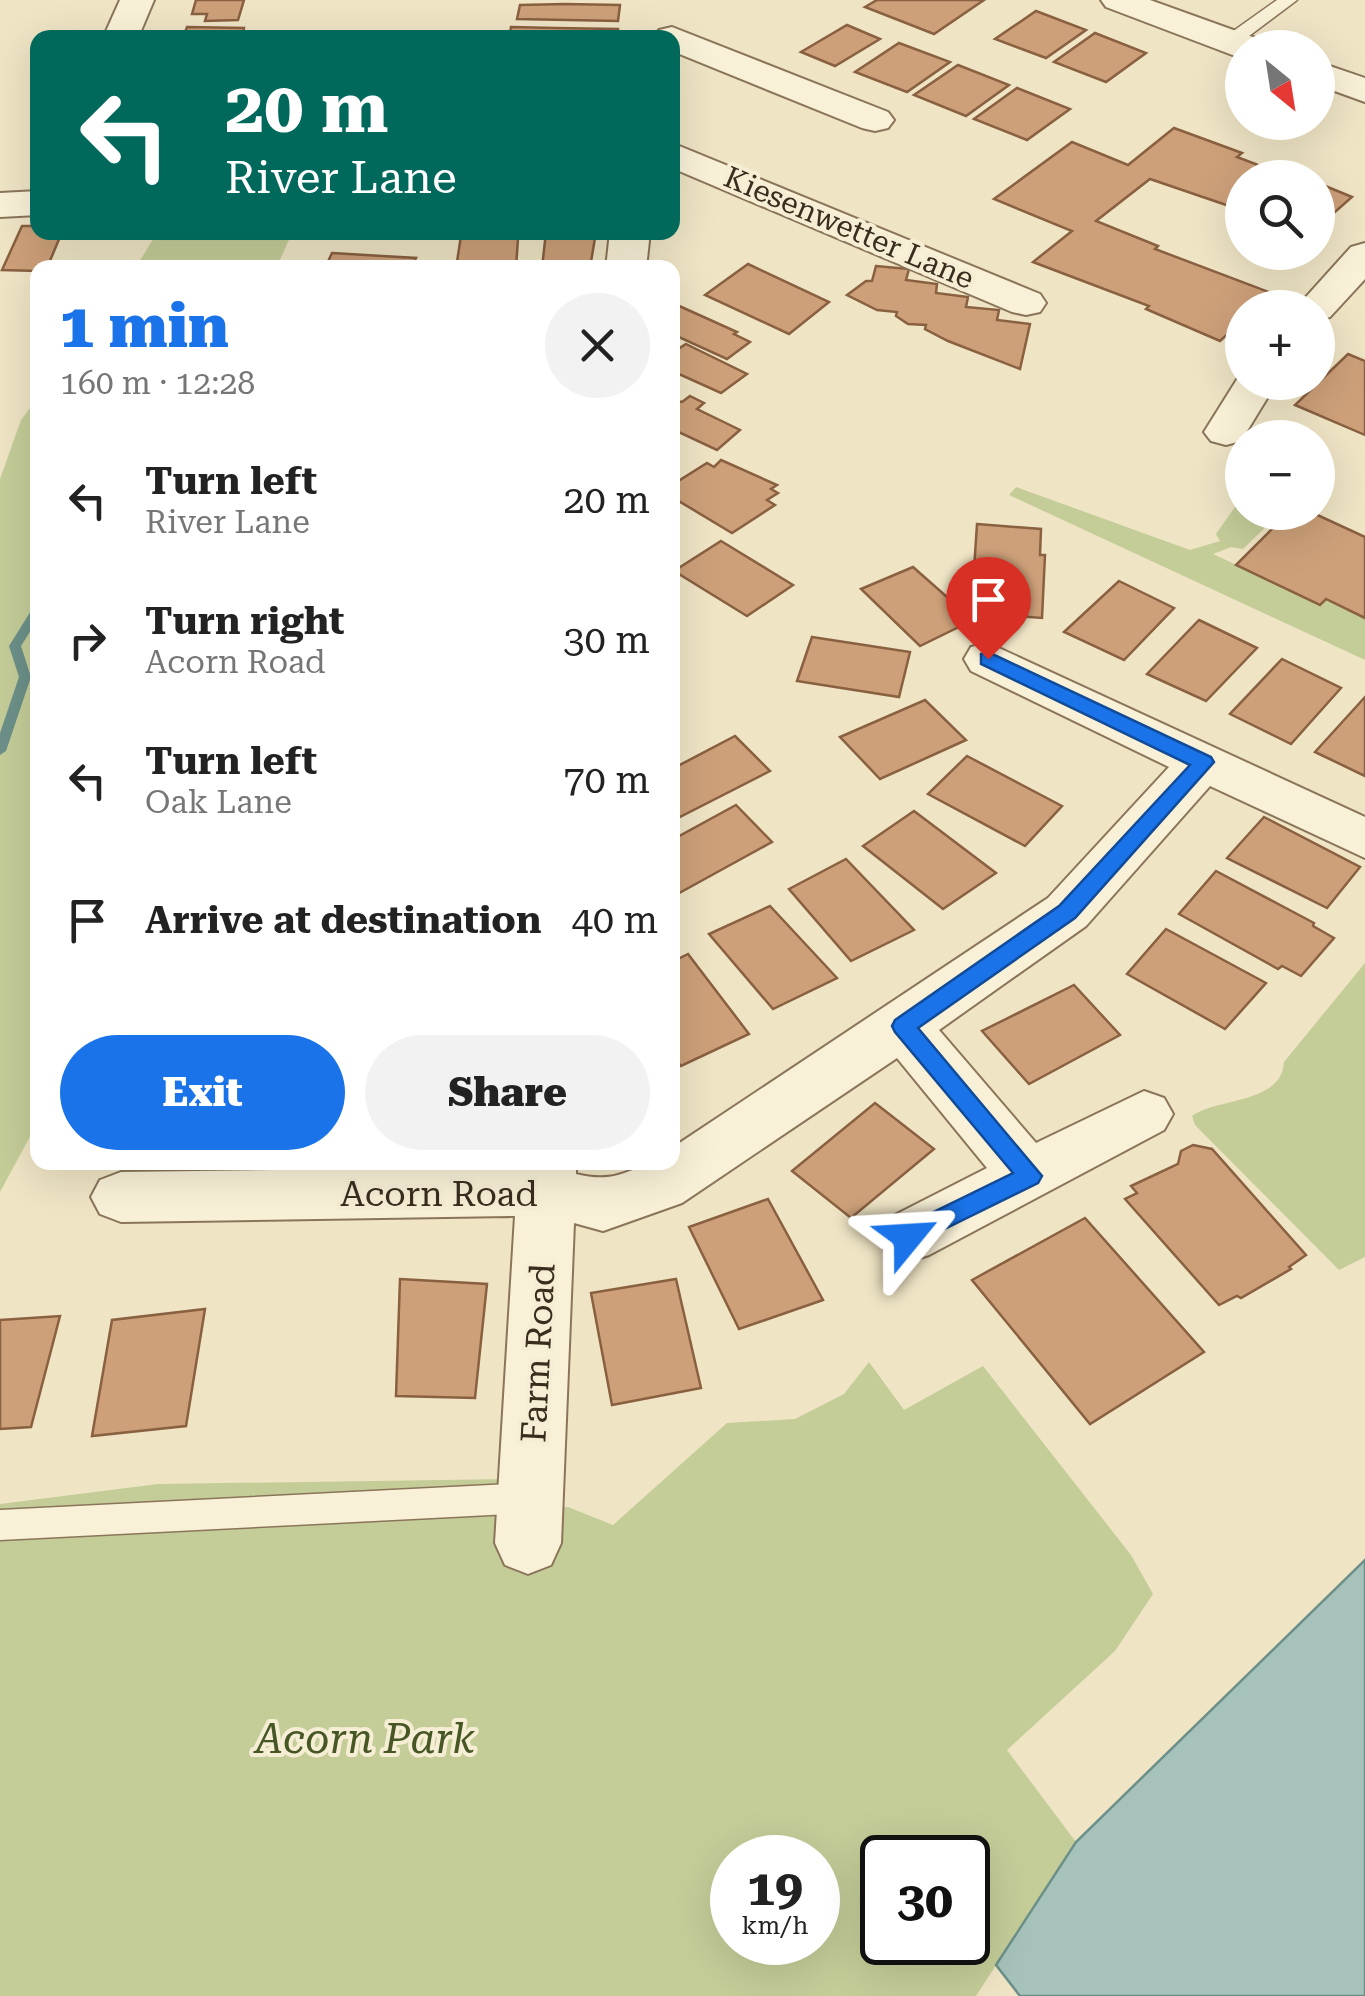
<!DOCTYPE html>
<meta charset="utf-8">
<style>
:root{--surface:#fff;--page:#f2f2f2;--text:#222;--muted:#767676;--accent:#1a73e8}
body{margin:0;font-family:"Roboto Serif",serif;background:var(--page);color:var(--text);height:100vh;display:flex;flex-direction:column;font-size:38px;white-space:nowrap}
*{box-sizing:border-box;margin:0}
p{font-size:32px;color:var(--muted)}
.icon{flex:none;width:55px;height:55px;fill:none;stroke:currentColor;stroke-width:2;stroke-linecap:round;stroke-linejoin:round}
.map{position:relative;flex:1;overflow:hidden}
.drawer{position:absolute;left:30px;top:260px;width:650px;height:910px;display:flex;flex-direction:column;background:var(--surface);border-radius:20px;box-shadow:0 10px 40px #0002}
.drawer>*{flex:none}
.hud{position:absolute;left:30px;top:30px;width:650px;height:210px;border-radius:20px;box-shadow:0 10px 40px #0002;background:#00695c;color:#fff;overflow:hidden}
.needle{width:65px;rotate:150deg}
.fabs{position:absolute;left:1225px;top:30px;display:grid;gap:20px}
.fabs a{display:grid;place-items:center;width:110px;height:110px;border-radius:50%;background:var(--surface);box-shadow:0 10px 40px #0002;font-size:50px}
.speed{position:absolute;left:710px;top:1835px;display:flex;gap:20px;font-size:50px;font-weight:700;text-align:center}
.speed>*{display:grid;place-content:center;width:130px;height:130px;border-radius:50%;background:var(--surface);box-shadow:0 10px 40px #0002;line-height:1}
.speed small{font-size:25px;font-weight:400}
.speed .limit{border:5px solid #111;border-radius:15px;background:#fff;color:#111}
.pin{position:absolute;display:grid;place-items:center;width:85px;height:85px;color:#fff;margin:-102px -42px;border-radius:50% 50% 50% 0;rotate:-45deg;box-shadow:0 0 10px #0007}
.pin .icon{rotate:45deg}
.me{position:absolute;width:110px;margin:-55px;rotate:63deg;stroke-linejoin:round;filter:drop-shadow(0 0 8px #0008)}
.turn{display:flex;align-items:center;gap:35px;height:210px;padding:0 30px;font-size:45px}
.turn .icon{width:130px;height:130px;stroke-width:2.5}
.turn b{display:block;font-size:70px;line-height:85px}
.round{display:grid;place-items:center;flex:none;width:105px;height:105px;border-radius:52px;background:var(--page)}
.summary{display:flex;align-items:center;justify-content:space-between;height:170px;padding:0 30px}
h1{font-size:60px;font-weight:800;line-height:75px;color:var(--accent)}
.cta{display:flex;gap:20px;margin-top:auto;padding:20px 30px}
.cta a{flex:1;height:115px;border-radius:60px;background:var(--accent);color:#fff;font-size:40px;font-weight:800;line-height:115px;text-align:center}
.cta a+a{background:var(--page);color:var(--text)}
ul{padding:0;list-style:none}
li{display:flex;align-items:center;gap:30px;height:140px;padding:0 30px}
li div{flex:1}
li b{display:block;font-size:38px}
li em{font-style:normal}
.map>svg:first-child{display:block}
.green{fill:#c4cd98;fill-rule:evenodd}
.water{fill:#a6c2bb;stroke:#6c9089;stroke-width:2.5}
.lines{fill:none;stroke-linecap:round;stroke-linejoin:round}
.stream{fill:#6c9089;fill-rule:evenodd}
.building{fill:#cda079;stroke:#896040;stroke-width:2.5}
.service-casing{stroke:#8a755a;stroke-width:3}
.minor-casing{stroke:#8a755a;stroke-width:4}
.tertiary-casing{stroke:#8a755a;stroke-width:4}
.service{fill:#f9f1d7;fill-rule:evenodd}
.minor{fill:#f9f1d7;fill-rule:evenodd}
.tertiary{fill:#f9f1d7;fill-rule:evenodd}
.route{fill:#1a73e8;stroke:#114b97;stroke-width:2.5}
.labels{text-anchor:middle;stroke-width:8;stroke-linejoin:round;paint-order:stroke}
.far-street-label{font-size:30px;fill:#392d1e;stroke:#f6eed4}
.street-label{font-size:35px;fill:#392d1e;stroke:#f6eed4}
.near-park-label{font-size:42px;font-style:italic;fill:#475625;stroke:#f6eed4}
</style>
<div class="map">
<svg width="1365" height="1996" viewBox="0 0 1365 1996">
<rect width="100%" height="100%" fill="#efe4c4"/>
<!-- green -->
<g class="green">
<path d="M157,233v-1l135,1 -13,29 1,5h-144z"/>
<path d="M37,399l1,684 -5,48 -33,61v-713l21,-59z"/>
<path d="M1016,487l174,63 30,-9 -4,-7 26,-37v15l32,1 3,3 -34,33 -12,-2 -18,7 107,50 7,-4 38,18v42l-356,-165z"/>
<path d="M1365,963v294l-26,13 -144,-145 -3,-9c25,-18 90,-12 92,-54z"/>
<path d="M869,1362l35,48 79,-44 148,189 22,39 -38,57 -108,99 69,92 -100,154h-976v-492l158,-20 356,-5 -1,32 55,-4 45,18 114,-102 68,-4 49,-25zM732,1858h86v84h-86zM882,1858h86v84h-86z"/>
</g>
<!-- water -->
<path class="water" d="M1365,1560v436h-345l-24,-31 80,-123z"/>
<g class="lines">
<!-- stream -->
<path class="stream" d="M38,605v14l-17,27 10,31 -25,74 -6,4v-22l19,-56 -10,-31 25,-40z"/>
</g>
<!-- building -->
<g class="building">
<path d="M196,0h48l-6,20 -33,1 2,-7h-15z"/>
<path d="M877,0h107l-50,34 -69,-27z"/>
<path d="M520,5l45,-1 55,1 -2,16 -101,-2z"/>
<path d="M1036,11l50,19 -40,28 -51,-19z"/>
<path d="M847,25l33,14 -45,27 -34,-14z"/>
<path d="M187,27l57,1 -2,10h-59z"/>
<path d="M511,27l44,1 63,1 -1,9h-108z"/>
<path d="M1095,33l51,20 -40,29 -52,-20z"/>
<path d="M899,43l51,19 -43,30 -52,-20z"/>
<path d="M958,65l51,20 -43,31 -52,-21z"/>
<path d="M1017,88l53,21 -43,31 -53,-21z"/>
<path d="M1174,128l68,25 -5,4 45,17 5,-3 16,7h-61v38l-11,-5 4,-3 -85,-29 -54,42 62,25 -3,3 119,45 -16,14h-16v13l-22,20 -74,-32 3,-3 -116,-44 39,-31 -78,-32 78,-57 56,23z"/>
<path d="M1318,183l34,14 -34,30z"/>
<path d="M22,226h16v6h24l-15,36h-9v3l-36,-1z"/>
<path d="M546,232h50l-6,36h-48z"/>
<path d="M461,236l57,2 -2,30h-60z"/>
<path d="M332,253l84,5 -5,10h-86z"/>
<path d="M748,264l81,38 -40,32 -84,-39z"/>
<path d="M876,266l33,3 -3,11 31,4 -1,9 32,4 -2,10 33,3 -2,10 33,4 -10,45 -72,-28 -23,-12 1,-4 -18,-1 -12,-8 1,-4 -20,-2 -30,-15 19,-14h6z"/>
<path d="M677,305l60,27 -3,2 16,8 -23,17 -55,-25v-26z"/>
<path d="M686,344l61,30 -26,19 -49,-22v-18z"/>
<path d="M1348,354l17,7v74l-70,-30z"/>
<path d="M690,396l14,7 -7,6 43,21 -23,20 -45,-21v-29l10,2z"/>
<path d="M721,460l56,25 -6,4 7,4 -11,7 8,5 -43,28 -60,-36v-12l35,-22 7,4z"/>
<path d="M1289,512h22l54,25v81l-39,-19 -6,6 -84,-40z"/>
<path d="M977,524l64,5 -1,26h5l-3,63 -66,-5 3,-42 -5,-1z"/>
<path d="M721,541l72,44 -46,31 -73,-45z"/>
<path d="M913,567l60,53 -53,26 -59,-57z"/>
<path d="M1119,581l55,27 -50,52 -60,-28z"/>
<path d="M1199,620l58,28 -51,53 -59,-27z"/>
<path d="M812,637l98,15 -11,45 -102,-16z"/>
<path d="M1282,659l59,29 -50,56 -61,-30z"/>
<path d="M1365,697v79l-50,-24z"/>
<path d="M925,700l41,40 -86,39 -40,-42z"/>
<path d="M735,736l35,35 -98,50v-52z"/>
<path d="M967,756l95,50 -37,40 -97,-52z"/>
<path d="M736,805l36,37 -100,55v-57z"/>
<path d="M914,811l82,62 -53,36 -80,-63z"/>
<path d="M1264,817l96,50 -33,41 -100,-50z"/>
<path d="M846,859l68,71 -63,31 -62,-72z"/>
<path d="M1216,871l98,52 -1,3 21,12 -33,38 -19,-10 -4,3 -99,-55z"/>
<path d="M770,906l67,72 -64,31 -64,-75z"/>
<path d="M1166,929l100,54 -41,46 -98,-55z"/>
<path d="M688,954l61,80 -68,32 -9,-11v-93z"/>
<path d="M1074,985l46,50 -91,49 -47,-53z"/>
<path d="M875,1103l59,46 -83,69 -59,-47z"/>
<path d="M1193,1145l19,4 94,106 -17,12 2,2 -50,29 -4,-2 -18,9 -94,-106 12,-6 -6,-7 47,-22 3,-13z"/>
<path d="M768,1199l55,101 -84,29 -50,-102z"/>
<path d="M1085,1218l119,134 -114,72 -118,-144z"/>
<path d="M400,1279l87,5 -12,114 -79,-2z"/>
<path d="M676,1279l25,109 -89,17 -21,-112z"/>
<path d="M205,1309l-19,117 -94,10 20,-116z"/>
<path d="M60,1316l-29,111 -31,2v-109z"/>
</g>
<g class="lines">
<defs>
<g id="service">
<path d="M1277,0h20l-60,45h-12v-8z"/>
<path d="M531,1483l12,4 4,11 -4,11 -12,4 -531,27v-30z"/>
</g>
<g id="minor">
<path d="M120,0h34l-16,38h-35z"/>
<path d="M672,27l216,85 6,8 -6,8 -13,3 -13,-3 -190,-77v-13h-17l4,-8z"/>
<path d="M672,143l368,151 6,9 -6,9 -14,3 -14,-3 -340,-144z"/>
<path d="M38,191v24l-38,2v-24z"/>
<path d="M610,232h40l-4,36h-40z"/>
<path d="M1365,243v36l-35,38 -12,3v-12h-22l55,-61z"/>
<path d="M1241,373l1,9h35l-36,59 -15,4 -15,-4 -7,-9z"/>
<path d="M988,643l377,174v41l-155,-72 -124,140 -147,104 97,113 108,-52 20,7 9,16 -9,16 -235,125 -21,7 -21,-7 -9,-18 9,-18 100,-51 -90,-110 -215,145 -79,28 -29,-8 -13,320 -10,22 -23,9 -23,-9 -10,-22 20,-327 -394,6 -21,-8 -9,-17 9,-17 21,-8 397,-5v-5h58v12c47,12 54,-12 96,-12v-14l376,-250 121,-131 -198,-96 -7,-12 7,-12z"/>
</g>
<g id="tertiary">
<path d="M1101,0h49l111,40 4,8h-23v9l-7,-1 -129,-49z"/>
<path d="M1318,62l47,16v24l-47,-17z"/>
</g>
</defs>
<!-- service casing -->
<use href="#service" class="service-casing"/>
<!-- minor casing -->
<use href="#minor" class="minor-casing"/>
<!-- tertiary casing -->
<use href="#tertiary" class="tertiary-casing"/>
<!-- service -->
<use href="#service" class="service"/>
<!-- minor -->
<use href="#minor" class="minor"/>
<!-- tertiary -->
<use href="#tertiary" class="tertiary"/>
</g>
<!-- route -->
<path class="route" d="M988,652l223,105 3,5 -139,156 -157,110 124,148 -4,7 -130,64 -9,-3 -4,-7 4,-8 114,-56 -118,-141 -3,-6 3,-6 164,-114 131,-141 -209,-101v-10z"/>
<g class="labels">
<!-- far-street labels -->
<g class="far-street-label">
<text transform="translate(849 228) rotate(23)" y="10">Kiesenwetter Lane</text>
</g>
<!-- street labels -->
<g class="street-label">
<text x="439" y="1206">Acorn Road</text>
<text transform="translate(538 1353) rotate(-87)" y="12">Farm Road</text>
</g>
<!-- near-park labels -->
<g class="near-park-label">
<text x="365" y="1753">Acorn Park</text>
</g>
</g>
</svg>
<div class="fabs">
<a><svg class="needle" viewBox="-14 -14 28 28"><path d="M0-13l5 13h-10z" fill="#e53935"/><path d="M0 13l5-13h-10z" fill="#767676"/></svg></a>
<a><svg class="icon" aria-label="search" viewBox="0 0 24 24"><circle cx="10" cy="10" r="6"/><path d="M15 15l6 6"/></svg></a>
<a>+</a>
<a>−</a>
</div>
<div class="speed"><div>19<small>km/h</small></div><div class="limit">30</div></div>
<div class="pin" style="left:988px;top:659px;background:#d93025"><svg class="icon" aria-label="arrive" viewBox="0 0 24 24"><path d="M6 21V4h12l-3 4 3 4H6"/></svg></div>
<svg class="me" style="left:908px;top:1237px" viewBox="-20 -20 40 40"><path d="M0-17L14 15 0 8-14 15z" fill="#1a73e8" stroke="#fff" stroke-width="4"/></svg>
<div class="hud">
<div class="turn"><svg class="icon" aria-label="left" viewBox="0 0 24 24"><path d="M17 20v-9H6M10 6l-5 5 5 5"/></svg><div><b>20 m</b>River Lane</div></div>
</div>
<section class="drawer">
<div class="summary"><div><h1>1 min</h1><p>160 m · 12:28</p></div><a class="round"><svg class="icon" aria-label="close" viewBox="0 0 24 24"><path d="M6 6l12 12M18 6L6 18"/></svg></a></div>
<ul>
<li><svg class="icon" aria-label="left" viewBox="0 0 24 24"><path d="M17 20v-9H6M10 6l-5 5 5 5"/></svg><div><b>Turn left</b><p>River Lane</p></div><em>20 m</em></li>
<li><svg class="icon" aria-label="right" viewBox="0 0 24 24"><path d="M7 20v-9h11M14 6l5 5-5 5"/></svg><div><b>Turn right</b><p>Acorn Road</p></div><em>30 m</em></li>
<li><svg class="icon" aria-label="left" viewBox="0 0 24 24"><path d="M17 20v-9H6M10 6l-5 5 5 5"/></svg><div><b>Turn left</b><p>Oak Lane</p></div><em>70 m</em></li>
<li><svg class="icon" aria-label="arrive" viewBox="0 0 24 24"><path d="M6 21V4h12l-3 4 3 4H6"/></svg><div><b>Arrive at destination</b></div><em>40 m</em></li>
</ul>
<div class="cta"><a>Exit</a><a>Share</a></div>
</section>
</div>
